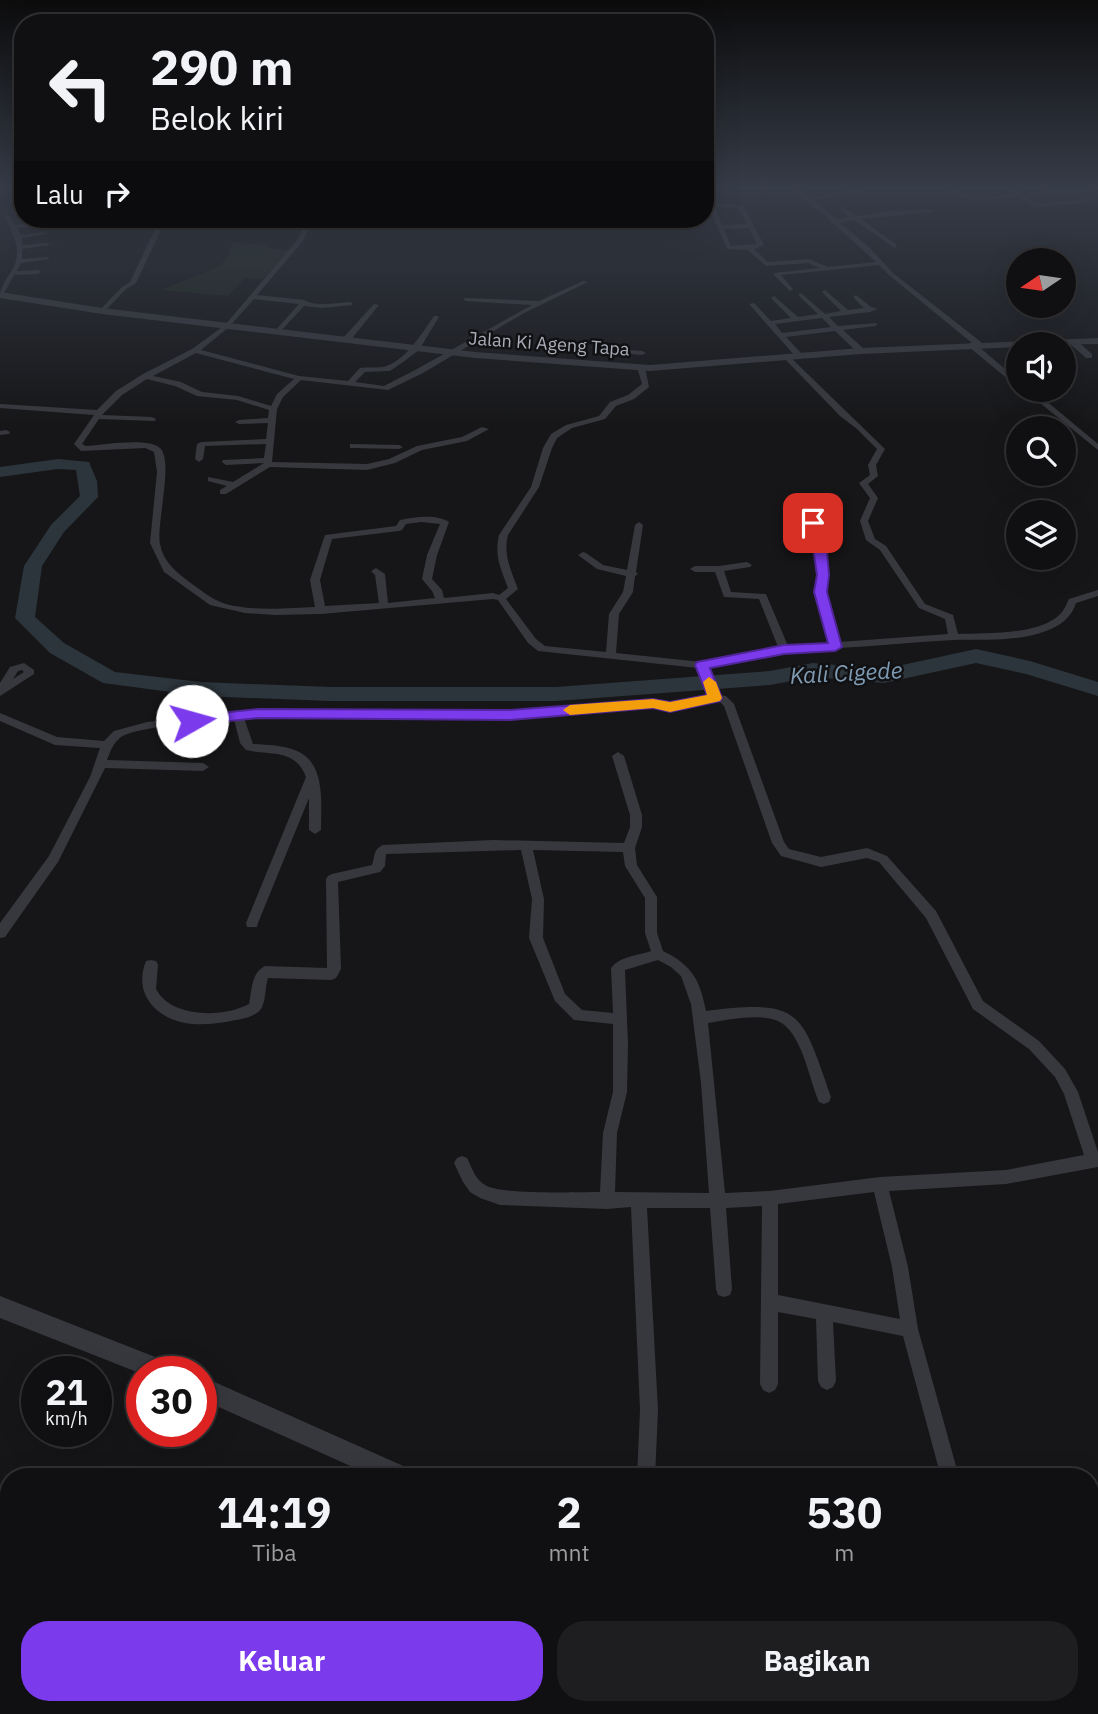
<!DOCTYPE html>
<html lang="id">
<style>
:root{--surface:#101012;--page:#1e1e20;--text:#f1f3f6;--muted:#9c9d9f;--line:#303032;--accent:#7c3aed}
body{margin:0;font-family:"IBM Plex Sans",sans-serif;background:var(--page);color:var(--text);height:100vh;display:flex;flex-direction:column;font-size:26px;white-space:nowrap}
*{box-sizing:border-box;margin:0}
p{font-size:23px;color:var(--muted)}
.icon{flex:none;width:38px;height:38px;fill:none;stroke:currentColor;stroke-width:2;stroke-linecap:round;stroke-linejoin:round}
.map{position:relative;flex:1;overflow:hidden}
.sheet{position:absolute;left:0px;top:1468px;width:1099px;height:247px;display:flex;flex-direction:column;background:var(--surface);border-radius:28px 28px 0 0;box-shadow:0 7px 28px #0002,0 0 0 2px var(--line)}
.sheet>*{flex:none}
.hud{position:absolute;left:14px;top:14px;width:700px;height:214px;border-radius:28px;box-shadow:0 7px 28px #0002,0 0 0 2px var(--line);background:#101012;color:var(--text);overflow:hidden}
.needle{width:46px;rotate:257deg}
.buttons{position:absolute;left:1006px;top:248px;display:grid;gap:14px}
.buttons a{display:grid;place-items:center;width:70px;height:70px;border-radius:50%;background:var(--surface);box-shadow:0 7px 28px #0002,0 0 0 2px var(--line);font-size:35px}
.speed{position:absolute;left:21px;top:1356px;display:flex;gap:14px;font-size:35px;font-weight:700;text-align:center}
.speed>*{display:grid;place-content:center;width:91px;height:91px;border-radius:50%;background:var(--surface);box-shadow:0 7px 28px #0002,0 0 0 2px var(--line);line-height:1}
.speed small{font-size:18px;font-weight:400}
.speed .limit{border:10px solid #d22;background:#fff;color:#111}
.pin{position:absolute;display:grid;place-items:center;width:60px;height:60px;color:#fff;margin:-30px;border-radius:14px;box-shadow:0 4px 10px #0006}
.me{position:absolute;width:77px;margin:-38px;rotate:83deg;stroke-linejoin:round;filter:drop-shadow(0 0 5px #0008)}
.turn{display:flex;align-items:center;gap:24px;height:147px;padding:0 21px;font-size:32px}
.turn .icon{width:91px;height:91px;stroke-width:2.5}
.turn b{display:block;font-size:49px;line-height:60px}
.then{display:flex;align-items:center;height:66px;padding:0 21px;background:#0003;gap:14px;font-size:26px}
.eta{display:flex;justify-content:space-evenly;align-items:center;height:119px;text-align:center}
.eta b{font-size:42px;font-weight:700;line-height:49px}
.button{display:flex;gap:14px;margin-top:auto;padding:14px 21px}
.button a{flex:1;height:80px;border-radius:28px;background:var(--accent);color:#fff;font-size:28px;font-weight:700;line-height:80px;text-align:center}
.button a+a{background:var(--page);color:var(--text)}
.map>svg:first-child{display:block}
.green{fill:#1e261f}
.lines{fill:none;stroke-linecap:round;stroke-linejoin:round}
.river{fill:#2c353c;fill-rule:evenodd}
.minor{fill:#37383d;fill-rule:evenodd}
.tertiary{fill:#37383d;fill-rule:evenodd}
.route{fill:#7c3aed;stroke:#51269a;stroke-width:2}
.slow{fill:#f59e0b}
.labels{text-anchor:middle;stroke-width:5;stroke-linejoin:round;paint-order:stroke}
.far-street-label{font-size:18px;fill:#a8adb8;stroke:#111113}
.water-label{font-size:23px;font-style:italic;fill:#7f9bb3;stroke:#111113}
</style>
<div class="map">
<svg width="1098" height="1714" viewBox="0 0 1098 1714">
<rect width="100%" height="100%" fill="#161618"/>
<!-- green -->
<path class="green" d="M236,243l32,2 -1,3 21,3 -25,28 -18,-1 -17,18 -67,-6 58,-23 11,-13 1,-10z"/>
<g class="lines">
<!-- river -->
<path class="river" d="M58,459l31,3 8,19 1,16 -34,35 -22,34 -7,51 29,26 51,29 86,10 129,5h226l214,-16 43,-8 71,6 92,-20 54,12 68,21v14l-72,-22 -50,-11 -92,20 -71,-6 -43,8 -214,16h-226l-129,-5 -98,-13 -53,-30 -35,-35 9,-52 27,-41 29,-29 -4,-26 -18,-1 -58,8v-10z"/>
<!-- minor -->
<g class="minor">
<path d="M791,187h6l12,10 65,-10h13l-74,13 24,20 13,-3 -10,-7 2,-3 15,9 33,-5 44,-2 -2,3 -71,7 36,26 -2,3 -41,-28 -14,3 30,25 23,25 88,69v4h-3l40,34v5h-3l-46,-38v-4h3l-83,-68 -10,-10 -98,10 12,14 -3,2 -16,-16v-2l45,-5 -11,-5 -42,3 -18,-16 -21,-1 -22,-51v-9l8,14 30,2 21,40 -10,4 14,13 41,-3 19,8 48,-5 -42,-38 -3,-1v-2l-27,-21zM715,207l24,1 8,16 -25,1zM749,228l8,16 -26,2 -7,-17z"/>
<path d="M945,187h50l-38,4 18,6 39,-3 -10,-7h7l10,7 77,-7v4l-18,1 12,8v2l-57,5 -16,-10 -44,4 -20,-6zM1073,193l11,7 -48,3 -10,-6z"/>
<path d="M5,216h4l6,9 35,-4 3,2 -36,5 4,7 23,-3 3,2 -25,4v7l25,-2 3,2 -28,4v10l25,-2 3,2 -29,4 -4,8 21,-1 3,2 -3,2 -24,1 -11,20 -3,2c0,-14 12,-22 16,-36 5,-19 -7,-31 -11,-45z"/>
<path d="M160,219h6l-30,64 -10,6 -22,23h-4v-2l22,-23 8,-5z"/>
<path d="M307,219h6l-10,22 -46,54 47,5c12,7 31,3 46,2l2,1v2l-30,3 -18,-2 -26,28 -4,-2 25,-28 -45,-5 -25,28 -28,23 98,26 49,5 12,-13c8,-1 16,0 23,-1 22,-5 39,-34 51,-51h4l1,1 -20,33 -16,12 -13,9 -25,1 -10,10 29,4 33,-17 115,-64 -66,-4 -3,-2 1,-1 75,3 44,-20 5,1 -64,31 -101,60 -35,17 -87,-10 -18,17 -6,12 -5,53 95,2 22,-5 28,-13 45,-9 20,-10 7,2 -22,12 -45,9 -27,13 -28,7 -97,-3 -44,27h-6v-4l7,-4 -19,-5v-4l25,5 31,-19 -38,2 -4,-3 1,-2 41,-2 2,-14 -61,2 -2,13 -4,3 -4,-3 2,-15 4,-2 65,-3 2,-16 -29,1 -4,-2 4,-2 29,-2 1,-8 -32,-10 -40,-4 -22,-10 -28,-7 -25,16 -20,20 50,2 4,2 -1,2 -56,-2 -17,25 4,2c16,-1 62,-9 74,2 14,13 -4,76 0,96 3,17 15,27 28,37 9,6 17,13 26,18 25,14 74,9 101,8l-5,-27 15,-45 71,-9 4,-6c16,-3 35,-6 49,2l-12,33 -5,24 10,11 2,8 49,-5 6,2 9,-7c-7,-19 -14,-32 -9,-53l32,-48 12,-39 8,-14 15,-9 33,-9 11,-14 18,-7 14,-11 -5,-17 4,-2 4,2 4,20 -15,12 -18,7 -11,13 -33,9 -15,10 -5,10 -13,39 -31,48c-5,21 3,35 10,54l-12,10 30,40 9,7 61,6 3,-38 14,-22 3,-16 -29,-7 -19,-14 5,-3 3,1 17,12 24,5 8,-45 4,-3 4,3 -7,47 2,2 -3,2 -2,16 -14,22 -3,39 86,9 76,-15 -19,-48 -35,-2 -9,-25h-20l-5,-3 5,-3h24l28,-4 5,3 -2,2 -26,4 7,21 35,2 22,52 41,-3 -13,-51 2,-17 -3,-34 -17,-38 4,-3 4,3 19,38 3,34 -2,17 13,50 109,-8 -3,-15 -26,-11 -39,-58 -14,-10 -6,-19 10,-23 -11,-15 11,-8 -2,-10 9,-16 -20,-20 -17,-13 -56,-58 -1,-2 4,-2 98,95 -9,16 2,11 -10,8 10,14 -10,23 7,18 11,7 39,58 28,11 5,19c27,-1 90,2 106,-25 2,-3 3,-7 5,-10l29,-9v6l-22,7c-4,14 -16,23 -30,28 -29,11 -62,8 -92,9 -39,2 -77,6 -115,8l-4,2 -51,2 -76,15 11,28 7,1 8,8 50,138 5,7 32,8 46,-9 20,8 49,55 47,90 56,40 26,28 13,23 20,60v15l-92,17 -117,7 19,76 10,62 41,148h-18l-38,-141 -70,-14 3,59 -3,6 -6,3 -6,-3 -3,-6 -2,-62 -38,-7v72l-3,6 -6,3 -6,-3 -3,-6 2,-178 -36,2 6,81 -2,6 -6,2 -6,-2 -2,-6 -6,-81h-63l11,202 -3,67h-18l3,-67 -9,-203 -24,2 -107,-4 -20,-7 -10,-6 -7,-10 -9,-19 3,-5 5,-2 5,2c5,10 8,21 18,27 16,10 92,7 115,7l3,-59 10,-41v-68l-39,-4 -19,-19 -26,-63 3,-39 -11,-49 -135,4 -1,12 -5,6 -42,10 3,87 -5,9 -5,2 -63,-2c-3,9 -2,23 -7,31 -5,7 -17,10 -25,11 -14,3 -29,5 -44,4 -33,-3 -60,-28 -46,-63l5,-1 5,1 2,4 -2,24c15,29 67,29 93,15 3,-14 2,-31 16,-38l62,2 -1,-89 2,-3 4,-2 40,-9c3,-8 1,-16 11,-20l110,-5 131,3 6,-16v-12l-18,-59 6,-4 6,4 18,59v12l-7,21 2,17 20,32v36l6,18c29,14 37,29 43,60 96,-12 95,0 125,86l-2,5 -5,2 -5,-2c-10,-23 -17,-70 -41,-81 -17,-8 -51,-1 -70,2l17,170 45,-2 110,-14 126,-7 78,-15 -20,-61 -9,-17 -26,-28 -56,-40 -47,-91 -47,-56 -12,-4 -46,9 -40,-11 -9,-13 -48,-137 -4,-4 -50,9 -17,-4 -143,12 -252,-2 -14,1 9,26c14,1 30,1 44,7 29,12 24,53 24,79l-6,4 -6,-4v-32l-51,125 -1,4h-10l-1,-4 60,-146c-11,-29 -35,-21 -60,-27l-6,-7 -6,-24c-24,3 -96,7 -113,18 -8,6 -11,15 -14,23l96,3 6,4 -6,4 -98,-3 -47,94 -53,75 -5,1v-15l49,-67 41,-79 10,-29 -45,-3 -55,-24v-8l57,24 47,4 10,-10 33,-9 111,-13 252,2 143,-12 17,4 39,-6 -11,-29 -160,-17 -10,-8 -30,-43 -5,-1 -172,15 -46,1 -30,-2 -35,-8 -46,-33 -14,-29 7,-71 -3,-20 -9,-4 -64,3 -7,-7 20,-29 -94,-7v-4l97,6 19,-19 27,-17 49,-25 33,-24 73,-86zM196,353l98,26 -17,15 -6,12 -33,-10 -36,-4 -21,-10 -28,-6zM421,522l19,2 -13,31 -5,24 10,12 3,7 -47,5 -3,-29 -9,-6 -5,3 4,4 4,28 -54,3 -5,-26 12,-41 67,-8 3,-1 4,-6zM533,850l90,2 2,14 20,32v35l6,18c-14,5 -31,5 -40,17l2,45 -31,-3 -17,-16 -22,-56 1,-39zM658,960l13,7 10,9 10,28 10,79 8,110 -94,-1 2,-59 10,-41 1,-48 -3,-74zM874,1192l18,75 8,52 -122,-24v-91z"/>
<path d="M825,290l23,20 16,-2 -11,-11 3,-2 15,12 7,2 -8,3 -41,5 9,9 39,-3v2l-2,1 -32,4 21,19v4h-6l-23,-22 -49,6 17,18 -7,2 -47,-53 5,-1 17,18 20,-3 -20,-20 3,-2 24,21 20,-3 -19,-18v-2l2,-1 24,21 16,-3 -19,-19zM822,318l9,9 -49,6 -7,-9z"/>
<path d="M374,304l5,1 -30,37h-6v-4z"/>
<path d="M1069,339h6l17,15v4h-6l-17,-15z"/>
<path d="M602,348l40,3 4,2 -4,2 -37,-3 -4,-2z"/>
<path d="M1024,390h9l65,54v6z"/>
<path d="M6,430l4,2 -1,2 -9,1v-4z"/>
<path d="M350,444l49,1 4,2 -4,2 -46,-1h-3z"/>
<path d="M24,663l10,7v4l-34,22v-13l10,-16zM22,670l2,2 -11,7 5,-8z"/>
<path d="M1090,1513l8,1v18l-8,-1z"/>
<path d="M394,1706h20l-2,8h-20z"/>
<path d="M996,1706h20l1,8h-20z"/>
</g>
<!-- tertiary -->
<g class="tertiary">
<path d="M0,292l102,16 373,44 175,13 211,-17 237,-10v6l-80,1v2l-157,7 -211,17 -175,-13 -373,-44 -102,-16z"/>
<path d="M0,1296l173,68 3,8 -34,2 -142,-56z"/>
<path d="M201,1376l209,93 4,8h-39l-174,-78z"/>
<path d="M1090,1691l8,1v22h-16l-4,-8h12z"/>
</g>
</g>
<!-- sky -->
<linearGradient id="sky" x2="0" y2="1"><stop stop-color="#0c0c0d"/><stop offset="0.44" stop-color="#363c48"/><stop offset="1" stop-color="#363c48" stop-opacity="0"/></linearGradient>
<rect width="1098" height="427" fill="url(#sky)"/>
<!-- route -->
<path class="route" d="M809,520h9l8,21 3,34 -2,17 15,55 -7,4 -51,3 -74,14 12,30 -2,3 -50,11 -17,-4 -143,12 -252,-2 -66,7 -7,-4 7,-5 66,-7 252,1 143,-11 17,3 37,-7 -12,-30 2,-3 87,-17 44,-2 -14,-51 3,-17z"/>
<!-- slow -->
<path class="slow" d="M709,677l7,5 6,16 -2,3 -50,11 -17,-4 -83,7 -7,-5 7,-5 83,-6 17,3 37,-7 -4,-13z"/>
<g class="labels">
<!-- far-street labels -->
<g class="far-street-label">
<text transform="translate(549 344) rotate(4)" y="6">Jalan Ki Ageng Tapa</text>
</g>
<!-- water labels -->
<g class="water-label">
<text transform="translate(846 673) rotate(-3)" y="8">Kali Cigede</text>
</g>
</g>
</svg>
<div class="buttons">
<a><svg class="needle" viewBox="-14 -14 28 28"><path d="M0-13l5 13h-10z" fill="#e53935"/><path d="M0 13l5-13h-10z" fill="#9c9d9f"/></svg></a>
<a><svg class="icon" aria-label="sound" viewBox="0 0 24 24"><path d="M4 9h4l5-4v14l-5-4H4zM17 9q2 3 0 6"/></svg></a>
<a><svg class="icon" aria-label="search" viewBox="0 0 24 24"><circle cx="10" cy="10" r="6"/><path d="M15 15l6 6"/></svg></a>
<a><svg class="icon" aria-label="layers" viewBox="0 0 24 24"><path d="M12 4l9 5-9 5-9-5zM3 14l9 5 9-5"/></svg></a>
</div>
<div class="speed"><div>21<small>km/h</small></div><div class="limit">30</div></div>
<div class="pin" style="left:813px;top:523px;background:#d93025"><svg class="icon" aria-label="arrive" viewBox="0 0 24 24"><path d="M6 21V4h12l-3 4 3 4H6"/></svg></div>
<svg class="me" style="left:192px;top:721px" viewBox="-20 -20 40 40"><circle r="19" fill="#fff"/><path d="M0-13L10 11 0 6-10 11z" fill="#7c3aed"/></svg>
<div class="hud">
<div class="turn"><svg class="icon" aria-label="left" viewBox="0 0 24 24"><path d="M17 20v-9H6M10 6l-5 5 5 5"/></svg><div><b>290 m</b>Belok kiri</div></div>
<div class="then">Lalu<svg class="icon" aria-label="right" viewBox="0 0 24 24"><path d="M7 20v-9h11M14 6l5 5-5 5"/></svg></div>
</div>
<section class="sheet">
<div class="eta">
<div><b>14:19</b><p>Tiba</p></div>
<div><b>2</b><p>mnt</p></div>
<div><b>530</b><p>m</p></div>
</div>
<div class="button"><a>Keluar</a><a>Bagikan</a></div>
</section>
</div>
